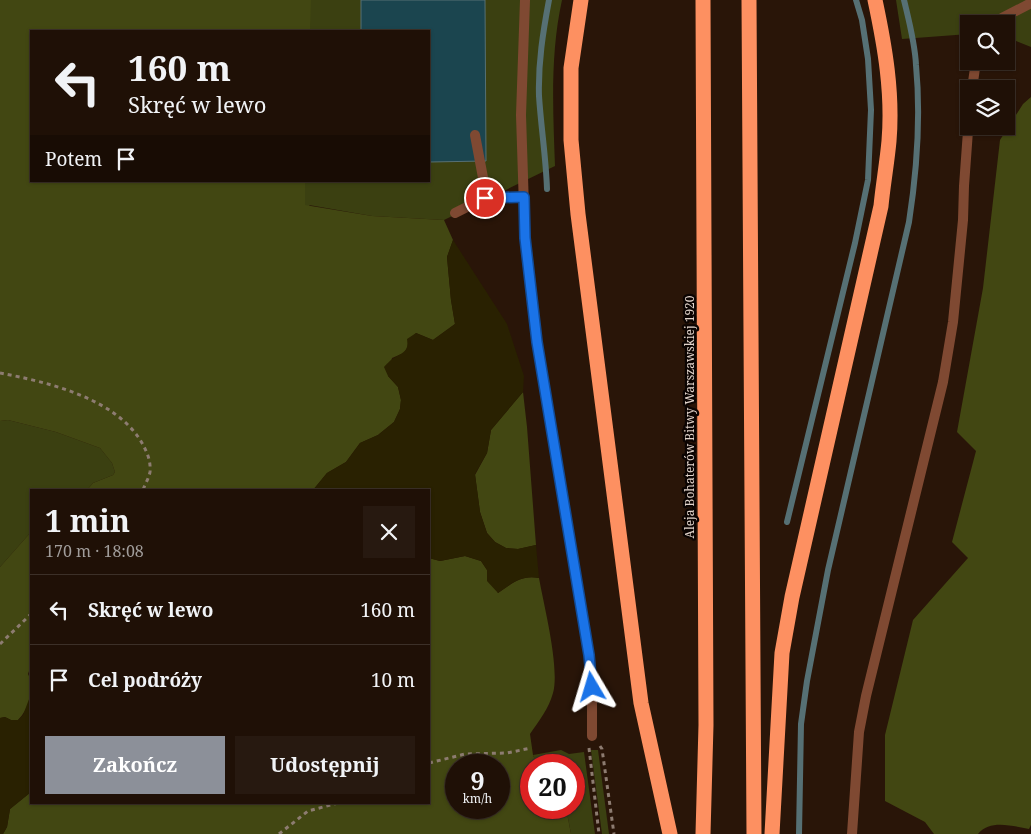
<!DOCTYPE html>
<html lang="pl">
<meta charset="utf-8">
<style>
:root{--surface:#1f1006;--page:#271910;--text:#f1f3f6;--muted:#a19d9b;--line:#3c3028;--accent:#8c9099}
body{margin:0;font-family:"Noto Serif",serif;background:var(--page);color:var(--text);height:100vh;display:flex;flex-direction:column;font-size:19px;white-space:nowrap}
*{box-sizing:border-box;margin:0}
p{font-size:16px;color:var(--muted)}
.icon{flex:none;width:28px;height:28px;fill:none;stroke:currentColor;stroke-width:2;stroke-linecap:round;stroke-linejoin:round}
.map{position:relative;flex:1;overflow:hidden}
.side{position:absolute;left:30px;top:489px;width:400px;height:315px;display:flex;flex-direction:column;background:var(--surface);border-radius:0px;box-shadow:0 1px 4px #0004,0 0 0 1px var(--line)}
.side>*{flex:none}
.guide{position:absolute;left:30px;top:30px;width:400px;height:152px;border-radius:0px;box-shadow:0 1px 4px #0004,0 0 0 1px var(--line);background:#1f1006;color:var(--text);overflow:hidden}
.buttons{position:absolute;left:960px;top:15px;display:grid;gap:10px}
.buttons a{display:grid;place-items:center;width:55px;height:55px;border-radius:0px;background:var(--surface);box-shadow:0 1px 4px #0004,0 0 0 1px var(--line);font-size:25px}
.speed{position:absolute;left:445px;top:754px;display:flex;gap:10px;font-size:25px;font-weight:700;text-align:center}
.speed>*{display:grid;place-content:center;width:65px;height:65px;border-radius:50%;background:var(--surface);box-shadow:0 1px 4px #0004,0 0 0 1px var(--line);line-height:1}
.speed small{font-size:12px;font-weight:400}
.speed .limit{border:8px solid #d22;background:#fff;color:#111}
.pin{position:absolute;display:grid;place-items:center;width:42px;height:42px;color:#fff;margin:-21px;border:2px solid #fff;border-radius:50%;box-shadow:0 1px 5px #0007}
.me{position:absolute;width:55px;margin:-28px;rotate:353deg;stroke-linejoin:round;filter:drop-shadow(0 0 4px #0008)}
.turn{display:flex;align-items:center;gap:18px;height:105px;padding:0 15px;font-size:22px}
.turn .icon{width:65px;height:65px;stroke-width:2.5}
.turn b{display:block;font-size:35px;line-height:42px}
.then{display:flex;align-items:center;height:48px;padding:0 15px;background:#0003;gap:10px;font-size:19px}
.round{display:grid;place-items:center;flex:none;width:52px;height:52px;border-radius:0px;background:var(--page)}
.overview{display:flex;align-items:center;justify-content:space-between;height:85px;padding:0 15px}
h1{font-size:30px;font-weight:700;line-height:38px}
.cta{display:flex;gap:10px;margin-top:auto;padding:10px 15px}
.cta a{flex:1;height:58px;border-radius:0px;background:var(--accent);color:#fff;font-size:20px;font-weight:700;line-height:58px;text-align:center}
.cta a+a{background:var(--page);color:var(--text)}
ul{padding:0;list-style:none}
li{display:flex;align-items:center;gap:15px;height:70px;padding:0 15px;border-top:1px solid var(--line)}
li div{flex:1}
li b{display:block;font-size:19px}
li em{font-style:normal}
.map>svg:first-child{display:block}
.green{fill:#3b4011}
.forest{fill:#424712;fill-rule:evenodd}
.sand{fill:#292101}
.water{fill:#1b454f;stroke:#567074}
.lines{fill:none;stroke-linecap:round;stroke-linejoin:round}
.stream{stroke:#567074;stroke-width:6}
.path{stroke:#8d7c71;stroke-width:3;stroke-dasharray:4 4;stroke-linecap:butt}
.lane{stroke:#7f4932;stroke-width:10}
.highway{stroke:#fd9061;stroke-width:15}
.route-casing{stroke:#114b97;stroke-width:12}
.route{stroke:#1a73e8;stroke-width:9}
.labels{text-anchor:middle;stroke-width:4.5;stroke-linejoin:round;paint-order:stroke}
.street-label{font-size:12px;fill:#e1d3ca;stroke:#0b0402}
</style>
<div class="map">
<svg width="1031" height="834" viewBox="0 0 1031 834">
<rect width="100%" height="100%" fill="#291508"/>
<!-- green -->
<g class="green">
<path d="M0,0h562c-12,55 -9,110 -7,166l-111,54 -72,-4 -63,-11 50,67 -84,-91h154v-150h-398v150l-11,32z"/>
<path d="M896,0h135v47l-25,-10v-13h-37v10l-67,5z"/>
<path d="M8,420l48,12 44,16 12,15 3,9 -2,3 -20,8 -6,7h-56v42l-31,35v-146z"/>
<path d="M561,750l8,4 15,-2 11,82h-24l-5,-26h8v-43h-37l-4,-10z"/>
<path d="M591,750h7l11,84h-7z"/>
</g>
<!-- forest -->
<g class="forest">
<path d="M0,0h311l-1,31h-279v150h274v24l67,11 72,4 9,20 -6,17 4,43 4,24 -22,16 -17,-7 -12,20 -12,5 -4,18 10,11 3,13 -1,9 -6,13 -16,13 -18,8 -14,19 -19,11 -14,17h-226l6,-7 20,-8 2,-3 -3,-9 -12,-15 -44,-16 -48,-12 -8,1z"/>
<path d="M1031,97v728l-2,4c-17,-3 -39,-10 -51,5h-44l-9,-12 -40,-21v-66l28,-115 55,-62 -16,-16 24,-91 -19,-19 26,-144 17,-148 23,-36z"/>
<path d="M523,392l4,35 9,118 -18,4 -12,-1 -11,-6 -8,-9 -7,-21 -5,-37 12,-22 4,-23z"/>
<path d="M31,532v133l-3,9c8,14 1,35 -10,46h-7l-6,-3 -5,1v-151z"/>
<path d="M465,556l16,5 6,9 11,23c15,-10 23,-18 41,-15 5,28 21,90 14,115 -4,15 -14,28 -23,41l3,21 4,10h-6v43h35l5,26h-568l4,-7 3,-18 21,-17v10h398v-244l11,3zM456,765h43v43h-43z"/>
</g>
<!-- sand -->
<g class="sand">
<path d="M453,240l54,84 17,52 -1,16 -32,38 -4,23 -12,21 5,38 7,21 8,9 11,6 12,1 18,-4 3,33c-19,-3 -26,5 -41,15l-11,-12v-11l-6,-9 -16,-5 -25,5 -11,-3v-68h-116l14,-17 19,-11 14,-19 18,-8 16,-13 6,-13 1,-9 -3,-13 -10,-11 -4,-9c3,-3 6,-7 10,-9 9,-6 15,-6 13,-19l9,-6 17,7 22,-16 -4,-24 -4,-43z"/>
<path d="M31,694v98l-21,17 -3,18 -4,7h-3v-116l5,-1 6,3h7l5,-5z"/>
</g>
<!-- water -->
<path class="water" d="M361,0h124l1,161 -57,1v-131h-68z"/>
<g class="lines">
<!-- stream -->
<g class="stream">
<path d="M547,189c-1,-31 -6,-62 -8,-93 -1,-33 4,-64 10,-96"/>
<path d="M787,522l68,-279 13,-63 3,-70 -3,-51 -6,-39 -6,-20"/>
<path d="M799,834l2,-110 6,-43 21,-111 81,-348c8,-52 12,-104 7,-157 -1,-22 -7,-44 -12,-65"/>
</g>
<!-- path -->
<g class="path">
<path d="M0,373c47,9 116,25 142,70 5,9 9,18 8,29 -1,6 -5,12 -7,18"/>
<path d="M0,644l31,-30"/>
<path d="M600,746l2,3 12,85"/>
<path d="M589,748l10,86"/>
<path d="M429,763l36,-9 42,-1 24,-5"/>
<path d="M279,834l29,-23 34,-9"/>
</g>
<!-- lane -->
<g class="lane">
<path d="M525,0l-4,115 4,123 12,104 52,313 3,32v49"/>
<path d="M998,24l4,-6 29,-15"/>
<path d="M972,89l4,-28"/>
<path d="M475,135l9,48 1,15"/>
<path d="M455,213l30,-15 39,-1"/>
<path d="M852,834l7,-102 7,-36 77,-314 10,-60 10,-102 1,-34 5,-69"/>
</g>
<!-- highway -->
<g class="highway">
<path d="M581,0l-10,68v72l7,74 63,489 29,131"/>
<path d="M749,0l5,834"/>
<path d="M703,834l3,-109 -3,-725"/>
<path d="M772,834l10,-181 10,-56 89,-391c2,-21 6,-43 8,-65 4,-48 -4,-94 -14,-141"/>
</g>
</g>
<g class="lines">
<defs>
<path id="route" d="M485,198l39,-1 1,41 12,104 52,313 3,32"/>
</defs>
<!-- route casing -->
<use href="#route" class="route-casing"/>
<!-- route -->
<use href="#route" class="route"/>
</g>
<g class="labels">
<!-- street labels -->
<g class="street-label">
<text transform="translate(690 417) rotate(-90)" y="4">Aleja Bohaterów Bitwy Warszawskiej 1920</text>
</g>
</g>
</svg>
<div class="buttons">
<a><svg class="icon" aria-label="search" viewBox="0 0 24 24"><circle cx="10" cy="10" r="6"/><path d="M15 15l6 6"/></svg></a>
<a><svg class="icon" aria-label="layers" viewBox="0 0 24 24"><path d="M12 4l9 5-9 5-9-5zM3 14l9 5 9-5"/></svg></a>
</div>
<div class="speed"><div>9<small>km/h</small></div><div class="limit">20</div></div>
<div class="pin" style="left:485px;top:198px;background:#d93025"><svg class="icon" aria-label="arrive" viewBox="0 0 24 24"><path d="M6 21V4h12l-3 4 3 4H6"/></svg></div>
<svg class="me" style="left:592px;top:687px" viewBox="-20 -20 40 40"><path d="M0-17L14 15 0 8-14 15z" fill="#1a73e8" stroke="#fff" stroke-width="4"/></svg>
<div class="guide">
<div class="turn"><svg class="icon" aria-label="left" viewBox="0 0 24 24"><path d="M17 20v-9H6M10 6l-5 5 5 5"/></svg><div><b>160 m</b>Skręć w lewo</div></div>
<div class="then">Potem<svg class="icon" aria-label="arrive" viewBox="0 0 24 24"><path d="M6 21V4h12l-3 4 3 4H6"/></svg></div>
</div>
<section class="side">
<div class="overview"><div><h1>1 min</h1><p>170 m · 18:08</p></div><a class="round"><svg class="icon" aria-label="close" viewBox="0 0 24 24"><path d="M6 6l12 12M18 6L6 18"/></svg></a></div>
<ul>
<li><svg class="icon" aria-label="left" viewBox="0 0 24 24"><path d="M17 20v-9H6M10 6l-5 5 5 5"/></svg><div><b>Skręć w lewo</b></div><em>160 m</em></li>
<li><svg class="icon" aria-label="arrive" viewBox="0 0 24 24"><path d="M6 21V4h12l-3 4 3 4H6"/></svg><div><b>Cel podróży</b></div><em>10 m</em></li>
</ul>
<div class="cta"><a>Zakończ</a><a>Udostępnij</a></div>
</section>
</div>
